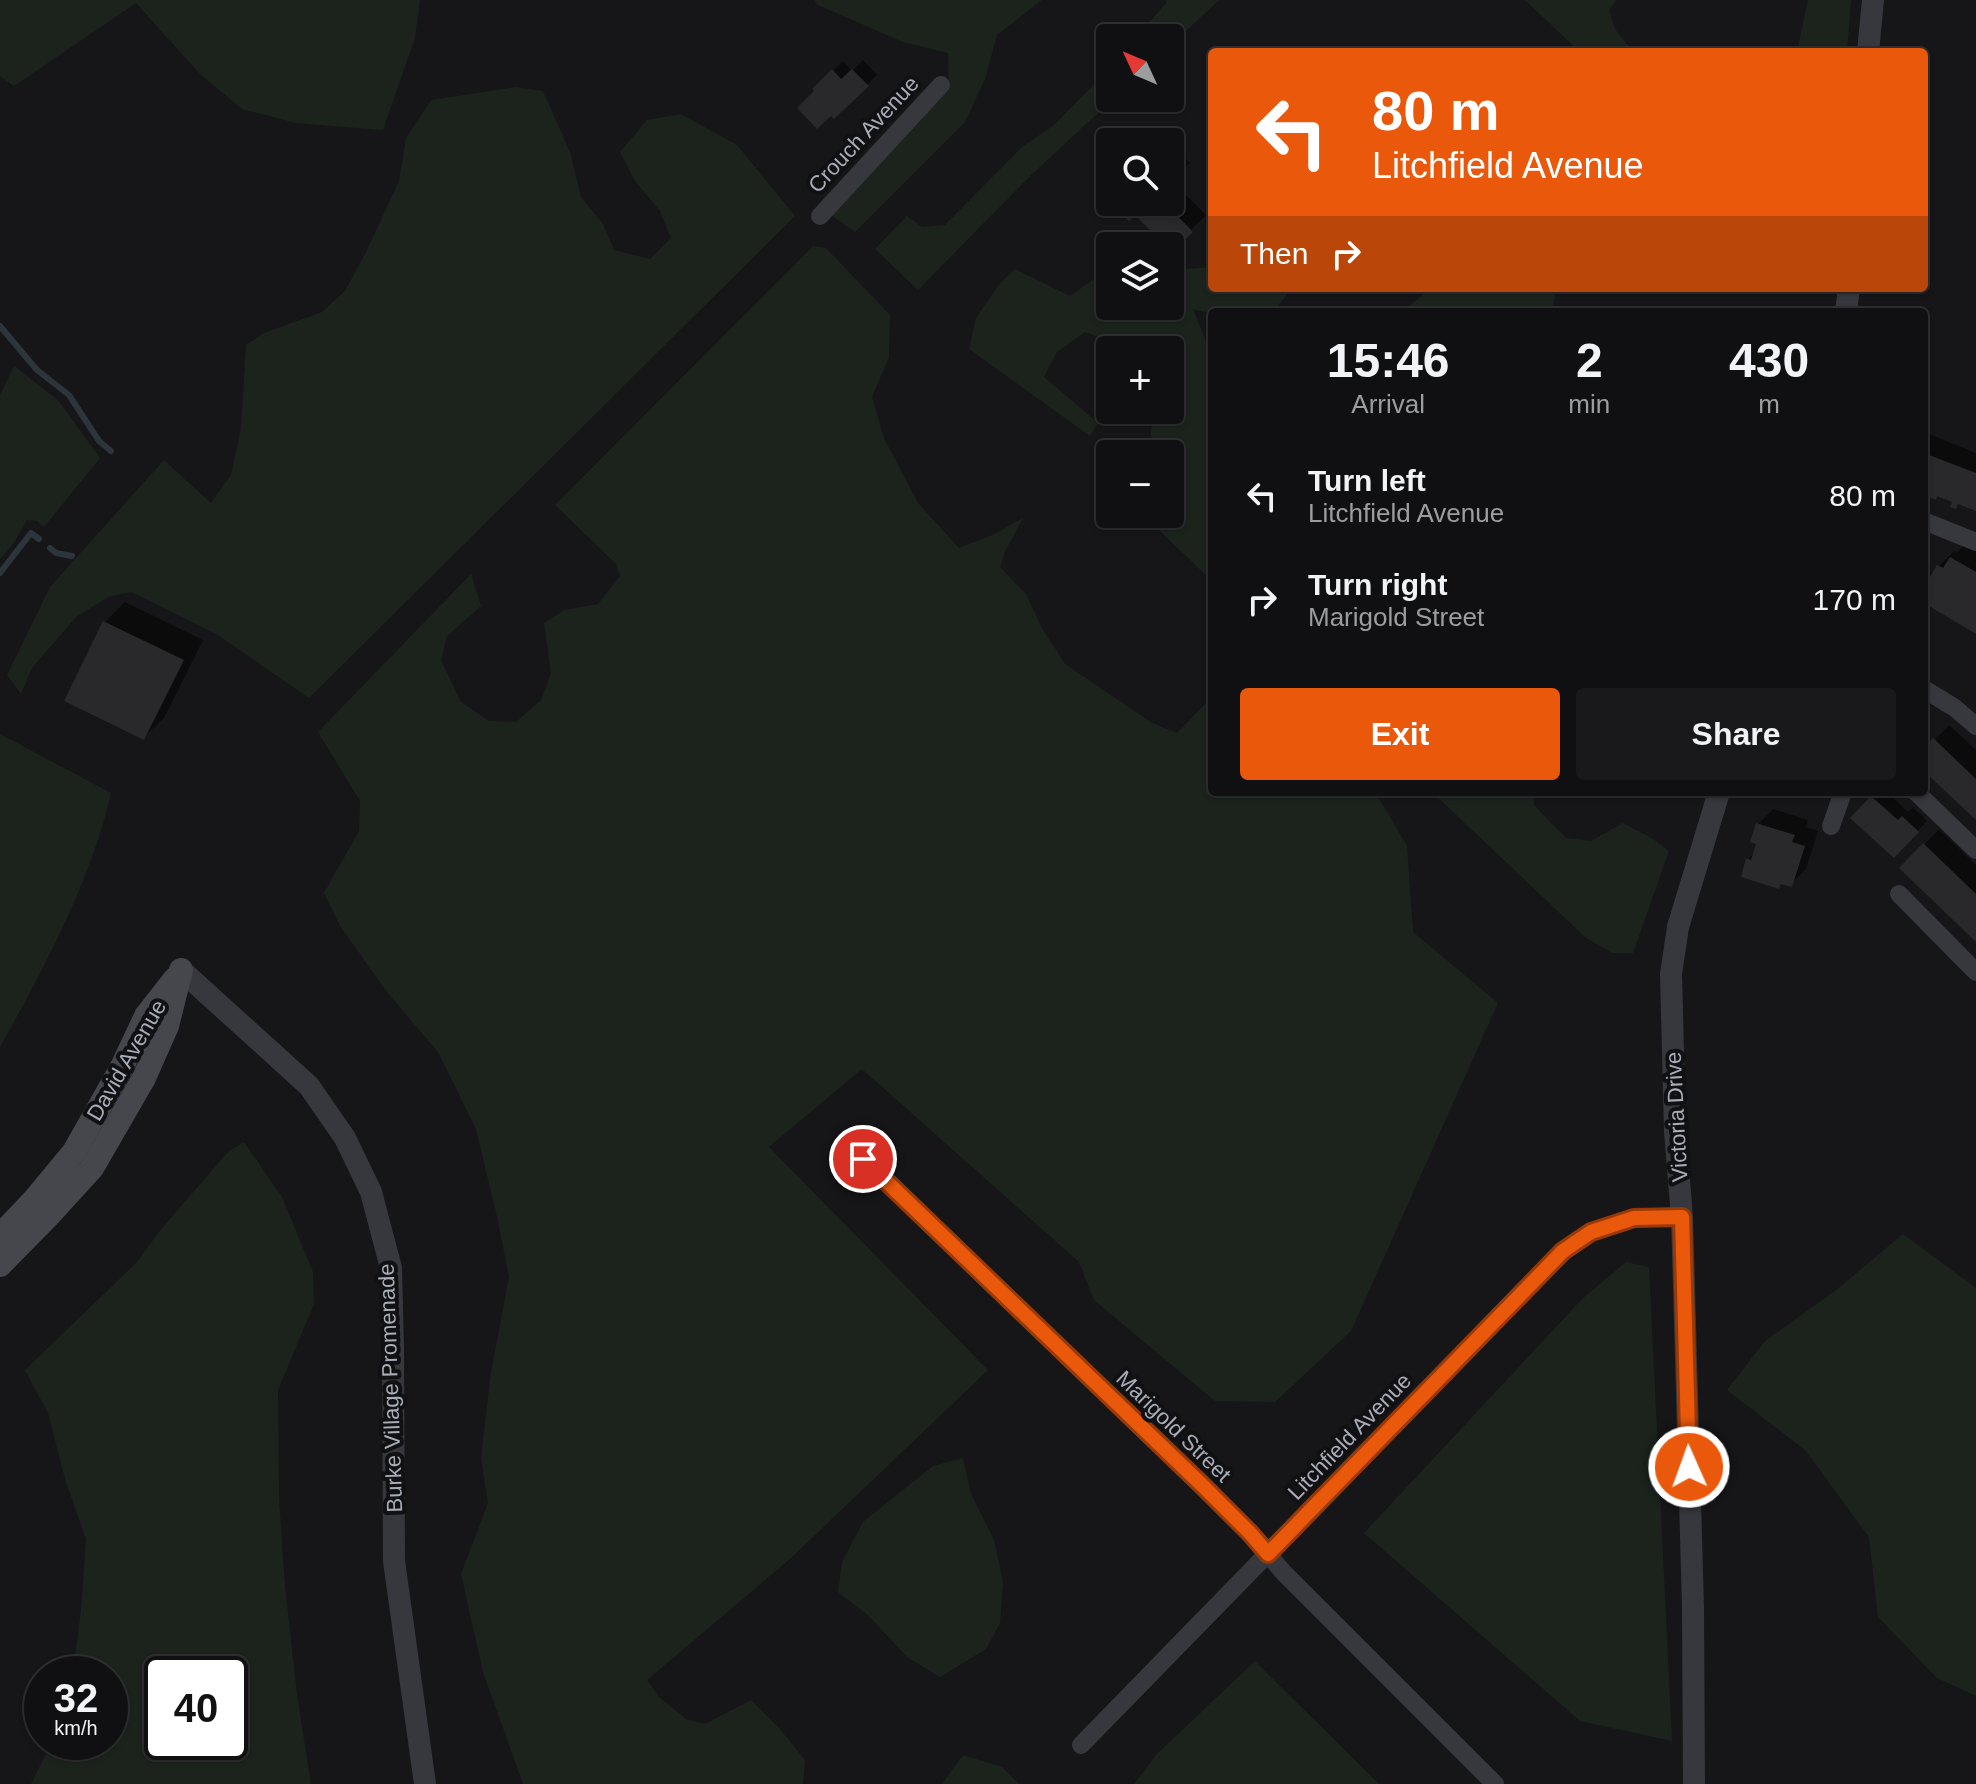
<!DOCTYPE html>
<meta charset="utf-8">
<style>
:root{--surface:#101012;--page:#19191b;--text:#f1f3f6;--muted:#9c9d9f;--line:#303032;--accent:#ea580c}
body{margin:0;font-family:Helvetica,sans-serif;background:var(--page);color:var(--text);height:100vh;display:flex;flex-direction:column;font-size:30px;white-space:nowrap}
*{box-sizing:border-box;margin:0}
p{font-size:26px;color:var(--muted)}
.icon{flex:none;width:44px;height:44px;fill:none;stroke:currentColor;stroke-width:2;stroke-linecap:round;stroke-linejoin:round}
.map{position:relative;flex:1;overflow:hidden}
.details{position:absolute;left:1208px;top:308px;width:720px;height:488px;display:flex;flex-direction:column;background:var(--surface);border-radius:8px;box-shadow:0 2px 6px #0004,0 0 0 2px var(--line)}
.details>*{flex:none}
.top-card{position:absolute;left:1208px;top:48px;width:720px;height:244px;border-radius:8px;box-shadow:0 2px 6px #0004,0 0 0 2px var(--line);background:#ea580c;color:#fff;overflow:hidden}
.needle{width:52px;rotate:314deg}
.buttons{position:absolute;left:1096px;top:24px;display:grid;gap:16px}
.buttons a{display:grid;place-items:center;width:88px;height:88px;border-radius:8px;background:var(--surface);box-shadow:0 2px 6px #0004,0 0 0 2px var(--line);font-size:40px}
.speed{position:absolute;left:24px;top:1656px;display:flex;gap:16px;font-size:40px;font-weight:700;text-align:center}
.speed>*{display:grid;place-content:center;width:104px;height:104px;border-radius:50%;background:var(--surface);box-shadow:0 2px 6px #0004,0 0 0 2px var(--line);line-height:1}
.speed small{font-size:20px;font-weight:400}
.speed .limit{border:4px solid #111;border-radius:12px;background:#fff;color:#111}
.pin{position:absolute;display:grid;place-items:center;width:68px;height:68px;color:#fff;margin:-34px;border:4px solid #fff;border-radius:50%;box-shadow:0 2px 8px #0007}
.me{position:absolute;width:88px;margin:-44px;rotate:358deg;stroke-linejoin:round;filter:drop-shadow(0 0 6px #0008)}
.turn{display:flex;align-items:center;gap:28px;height:168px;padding:0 32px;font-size:36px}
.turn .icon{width:104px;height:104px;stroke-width:2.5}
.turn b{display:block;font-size:56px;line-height:68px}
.then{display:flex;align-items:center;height:76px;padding:0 32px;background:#0003;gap:16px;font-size:30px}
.eta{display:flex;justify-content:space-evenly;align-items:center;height:136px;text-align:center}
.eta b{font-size:48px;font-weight:700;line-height:56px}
.action{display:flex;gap:16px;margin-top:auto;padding:16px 32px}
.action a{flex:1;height:92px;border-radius:8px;background:var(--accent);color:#fff;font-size:32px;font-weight:700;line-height:92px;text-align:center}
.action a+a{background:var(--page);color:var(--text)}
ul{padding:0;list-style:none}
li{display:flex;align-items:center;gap:24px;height:104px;padding:0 32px}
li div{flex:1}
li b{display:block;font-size:30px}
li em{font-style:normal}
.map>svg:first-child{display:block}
.green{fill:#1c231d;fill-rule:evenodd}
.shadow{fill:#0007}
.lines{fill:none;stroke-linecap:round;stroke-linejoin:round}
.stream{stroke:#2c353c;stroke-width:6}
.building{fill:#29292c}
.minor{stroke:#37383d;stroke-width:18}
.tertiary{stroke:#37383d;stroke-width:22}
.secondary{stroke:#45474d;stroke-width:24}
.route-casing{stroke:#983908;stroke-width:20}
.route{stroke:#ea580c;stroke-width:14}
.labels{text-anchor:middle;stroke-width:8;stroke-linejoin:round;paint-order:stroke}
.street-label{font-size:22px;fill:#a8adb8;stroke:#111113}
</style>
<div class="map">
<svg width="1976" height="1784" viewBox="0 0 1976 1784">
<rect width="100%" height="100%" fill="#161618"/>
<!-- green -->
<g class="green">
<path d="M0,0h420l-5,38 -32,92 -87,-7 -54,-14 -42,-35 -64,-71 -122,83 -14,-10z"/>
<path d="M814,0h228l-45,35 -12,44 -20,43 -110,110 -31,-22 125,-121 -1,-36 -45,-11 -85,-37z"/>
<path d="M1166,0h53l-49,46v-8h-34l30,-35z"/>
<path d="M1525,0h91l-7,10 6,19 18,23h-53z"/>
<path d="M1808,0h43l-4,52h-50z"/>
<path d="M1110,68v30h4l-86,80 -110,112 -43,-41 32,-33 15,11 23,-2 77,-78 32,-22z"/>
<path d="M516,87l27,4 27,61 11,45 22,27 11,26 36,9 21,-21 -11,-27 -25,-30 -15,-29 27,-32 34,-6 56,31 58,71 -486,482 -91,-63 -86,-43 -22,4 -34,21 -44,51 -11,26 -14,-19 43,-88 114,-127 47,43 20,-28 10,-47 5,-83 18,-12 58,-21 23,-21 21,-39 33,-71 7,-43 25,-38z"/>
<path d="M813,246l13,2 64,67 -1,42 -17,40 12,41 34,65 41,45 36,-14 28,-16 -18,34 -5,15 26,27 16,34 23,36 87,59 25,10 35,-36v95h163l32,54 6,86 85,71 -147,328 -76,71 -60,-1 -121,-101 -15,-38 -217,-193 -93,78 219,223 -197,188 -144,122 12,17 27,22 19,5 46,-24 28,28 26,32 -2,24h-280l-40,-112 -22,-98 27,-71 -7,-45 10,-86 18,-95 -11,-56 -22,-92 -38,-77 -51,-60 -47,-66 -16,-33 35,-62 1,-30 -42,-69 153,-158 10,32 -34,30 -6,24 20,42 28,19 27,1 25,-22 10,-27 -7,-50 21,-13 33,-6 22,-28 -4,-12 -61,-59z"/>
<path d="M1110,264v42h60v-37l3,1 39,-3v21h74l2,5 -15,19h-61v2l-19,-5 19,47v225l-70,-67h28v-60h-21l4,-44h17v-60h-39l-46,-18 -28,20 -13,25 54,46 -8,13 -121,-87 7,-31 24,-35 15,-14 55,27 27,-19z"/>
<path d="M1431,288h126l-6,24h-149z"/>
<path d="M14,366l44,34 42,58 -56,69 -7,-6 -10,-1 -14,24 -13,15v-164z"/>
<path d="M0,734l111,59c-21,90 -66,173 -111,254z"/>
<path d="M1432,792h101l1,13 32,33 25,3 32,-18 30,16 16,12 -36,102h-20l-27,-15z"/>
<path d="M244,1142l38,55 31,75 1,32 -36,86 1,109 6,87 12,109 14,89h-280l21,-42h58v-68h-37l8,-64 5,-71 -21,-60 -17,-66 -23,-43 111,-107 26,-35 67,-77zM162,1674h68v68h-68z"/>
<path d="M1903,1234l73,54v408l-39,-18 -59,-61 -9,-80 -64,-87 -78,-60 38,-49 70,-50z"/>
<path d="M1626,1262l23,5 23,474 -92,-20 -216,-188 219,-235z"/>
<path d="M963,1458l8,36 23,46 9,42 -3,41 -14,26 -46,28 -33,-20 -39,-42 -30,-23 4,-30 21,-40 70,-56z"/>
<path d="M1255,1661l124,123h-245l23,-30z"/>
<path d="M963,1755l39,12 17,17h-77z"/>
</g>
<!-- shadow -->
<g class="shadow">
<path d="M863,60l14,15 -43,42 -19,-28 28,-28 9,10z"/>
<path d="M1171,144l19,19 -18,18 34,34 -34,34 -36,-37 -24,-10h58z"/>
<path d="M1924,432l52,21v56l-16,-6 -5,4 -1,-6 -16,-7 -14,-1z"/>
<path d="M1966,543l10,5v84l-52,-31v-9l15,-26 15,-15 2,2z"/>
<path d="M125,602l78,38 -39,78 -21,20 -38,-116z"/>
<path d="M1949,725l27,25v67l-52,-49v-17z"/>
<path d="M1878,792h9l21,20 5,-5 14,14 -33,35 -41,-38z"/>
<path d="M1773,809l35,11 -2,7 12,4 -12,38 -15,15 -8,-2 -4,5 -31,-28 7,-7 3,-28z"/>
<path d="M1939,829l37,36v75l-74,-72z"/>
</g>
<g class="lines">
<!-- stream -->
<g class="stream">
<path d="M0,326l37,44 32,25 30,46 12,10"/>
<path d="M50,548l6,5 16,3"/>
<path d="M0,573l31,-40 8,6"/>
</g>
</g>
<!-- building -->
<g class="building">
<path d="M832,69l9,10 11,-10 17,17 -35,33 -3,-3 -14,13 -20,-21 17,-17 -2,-2z"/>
<path d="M1110,193v9h54l29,30 -21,20 -2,-6h-4l-31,-31 -6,6 -24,-23z"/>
<path d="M1924,453l52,20v38l-18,-7 -2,5 -6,-2 2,-5 -15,-6 -1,4 -12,-5z"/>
<path d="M1950,557l26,15v62l-52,-31v-15l13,-23 6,3z"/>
<path d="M103,621l81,39 -40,80 -80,-39z"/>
<path d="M1933,738l43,41v41l-52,-49v-23z"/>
<path d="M1871,796l27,24 4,-4 17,16 -25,26 -44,-40z"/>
<path d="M1756,823l39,12 -3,7 13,4 -13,41 -11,-3 -2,5 -38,-12 5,-19 5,2 5,-16 -6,-2z"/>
<path d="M1923,843l53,51v48l-77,-74z"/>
</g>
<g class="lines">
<!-- minor -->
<g class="minor">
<path d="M820,216l121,-131"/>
<path d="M1924,521l52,21"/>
<path d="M1924,689l31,19 21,18"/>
<path d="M1916,792l60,58"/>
<path d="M1831,826l12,-34"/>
<path d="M1899,894l77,78"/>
<path d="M847,1143l403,390 34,40 211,211"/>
<path d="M1081,1745l482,-494 28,-19 43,-14 48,-1"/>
</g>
<!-- tertiary -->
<g class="tertiary">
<path d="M1868,52l5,-52"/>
<path d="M1846,312l3,-24"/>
<path d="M181,970l128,116 36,52 26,54 20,76 2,82 1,211 31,223"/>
<path d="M1694,1784l-1,-177 -11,-390 -7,-86 -4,-157 7,-47 41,-135"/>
</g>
<!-- secondary -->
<g class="secondary">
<path d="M0,1236l35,-37 39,-47 48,-85 24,-51 29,-37"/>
<path d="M0,1265l51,-52 41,-45 52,-90 23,-52 14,-56"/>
</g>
</g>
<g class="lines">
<defs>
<path id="route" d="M863,1159l340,327 47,47 18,21 295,-303 28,-19 43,-14 48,-1 7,250"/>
</defs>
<!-- route casing -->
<use href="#route" class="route-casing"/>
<!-- route -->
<use href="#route" class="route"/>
</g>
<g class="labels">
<!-- street labels -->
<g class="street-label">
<text transform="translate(863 134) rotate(-47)" y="8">Crouch Avenue</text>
<text transform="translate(126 1060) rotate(-60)" y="8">David Avenue</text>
<text transform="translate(1676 1117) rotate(-93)" y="8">Victoria Drive</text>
<text transform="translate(390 1388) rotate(-92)" y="8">Burke Village Promenade</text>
<text transform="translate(1174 1426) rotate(44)" y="8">Marigold Street</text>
<text transform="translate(1349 1436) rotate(-46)" y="8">Litchfield Avenue</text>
</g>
</g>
</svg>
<div class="buttons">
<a><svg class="needle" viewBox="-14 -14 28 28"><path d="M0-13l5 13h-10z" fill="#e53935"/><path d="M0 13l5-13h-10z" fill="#9c9d9f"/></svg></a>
<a><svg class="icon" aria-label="search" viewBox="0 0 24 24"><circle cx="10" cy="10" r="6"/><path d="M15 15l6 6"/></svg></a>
<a><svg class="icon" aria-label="layers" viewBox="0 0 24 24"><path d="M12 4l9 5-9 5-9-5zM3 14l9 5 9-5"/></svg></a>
<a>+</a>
<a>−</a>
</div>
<div class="speed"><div>32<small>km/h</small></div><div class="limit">40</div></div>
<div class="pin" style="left:863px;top:1159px;background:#d93025"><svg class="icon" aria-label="arrive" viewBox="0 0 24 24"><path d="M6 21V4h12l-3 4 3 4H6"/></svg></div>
<svg class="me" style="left:1689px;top:1467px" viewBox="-20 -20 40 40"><circle r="17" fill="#ea580c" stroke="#fff" stroke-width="3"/><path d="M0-11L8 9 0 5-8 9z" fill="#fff"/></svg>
<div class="top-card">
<div class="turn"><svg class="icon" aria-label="left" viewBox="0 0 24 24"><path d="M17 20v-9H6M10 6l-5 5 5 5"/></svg><div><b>80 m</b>Litchfield Avenue</div></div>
<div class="then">Then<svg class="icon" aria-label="right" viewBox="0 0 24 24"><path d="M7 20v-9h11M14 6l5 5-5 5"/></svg></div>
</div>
<section class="details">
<div class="eta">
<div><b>15:46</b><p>Arrival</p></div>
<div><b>2</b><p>min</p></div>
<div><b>430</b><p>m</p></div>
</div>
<ul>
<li><svg class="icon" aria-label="left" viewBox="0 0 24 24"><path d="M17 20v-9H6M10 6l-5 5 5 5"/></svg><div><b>Turn left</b><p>Litchfield Avenue</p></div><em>80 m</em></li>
<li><svg class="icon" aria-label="right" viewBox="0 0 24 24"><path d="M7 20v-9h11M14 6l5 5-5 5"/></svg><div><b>Turn right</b><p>Marigold Street</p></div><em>170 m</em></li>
</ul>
<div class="action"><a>Exit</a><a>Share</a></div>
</section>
</div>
